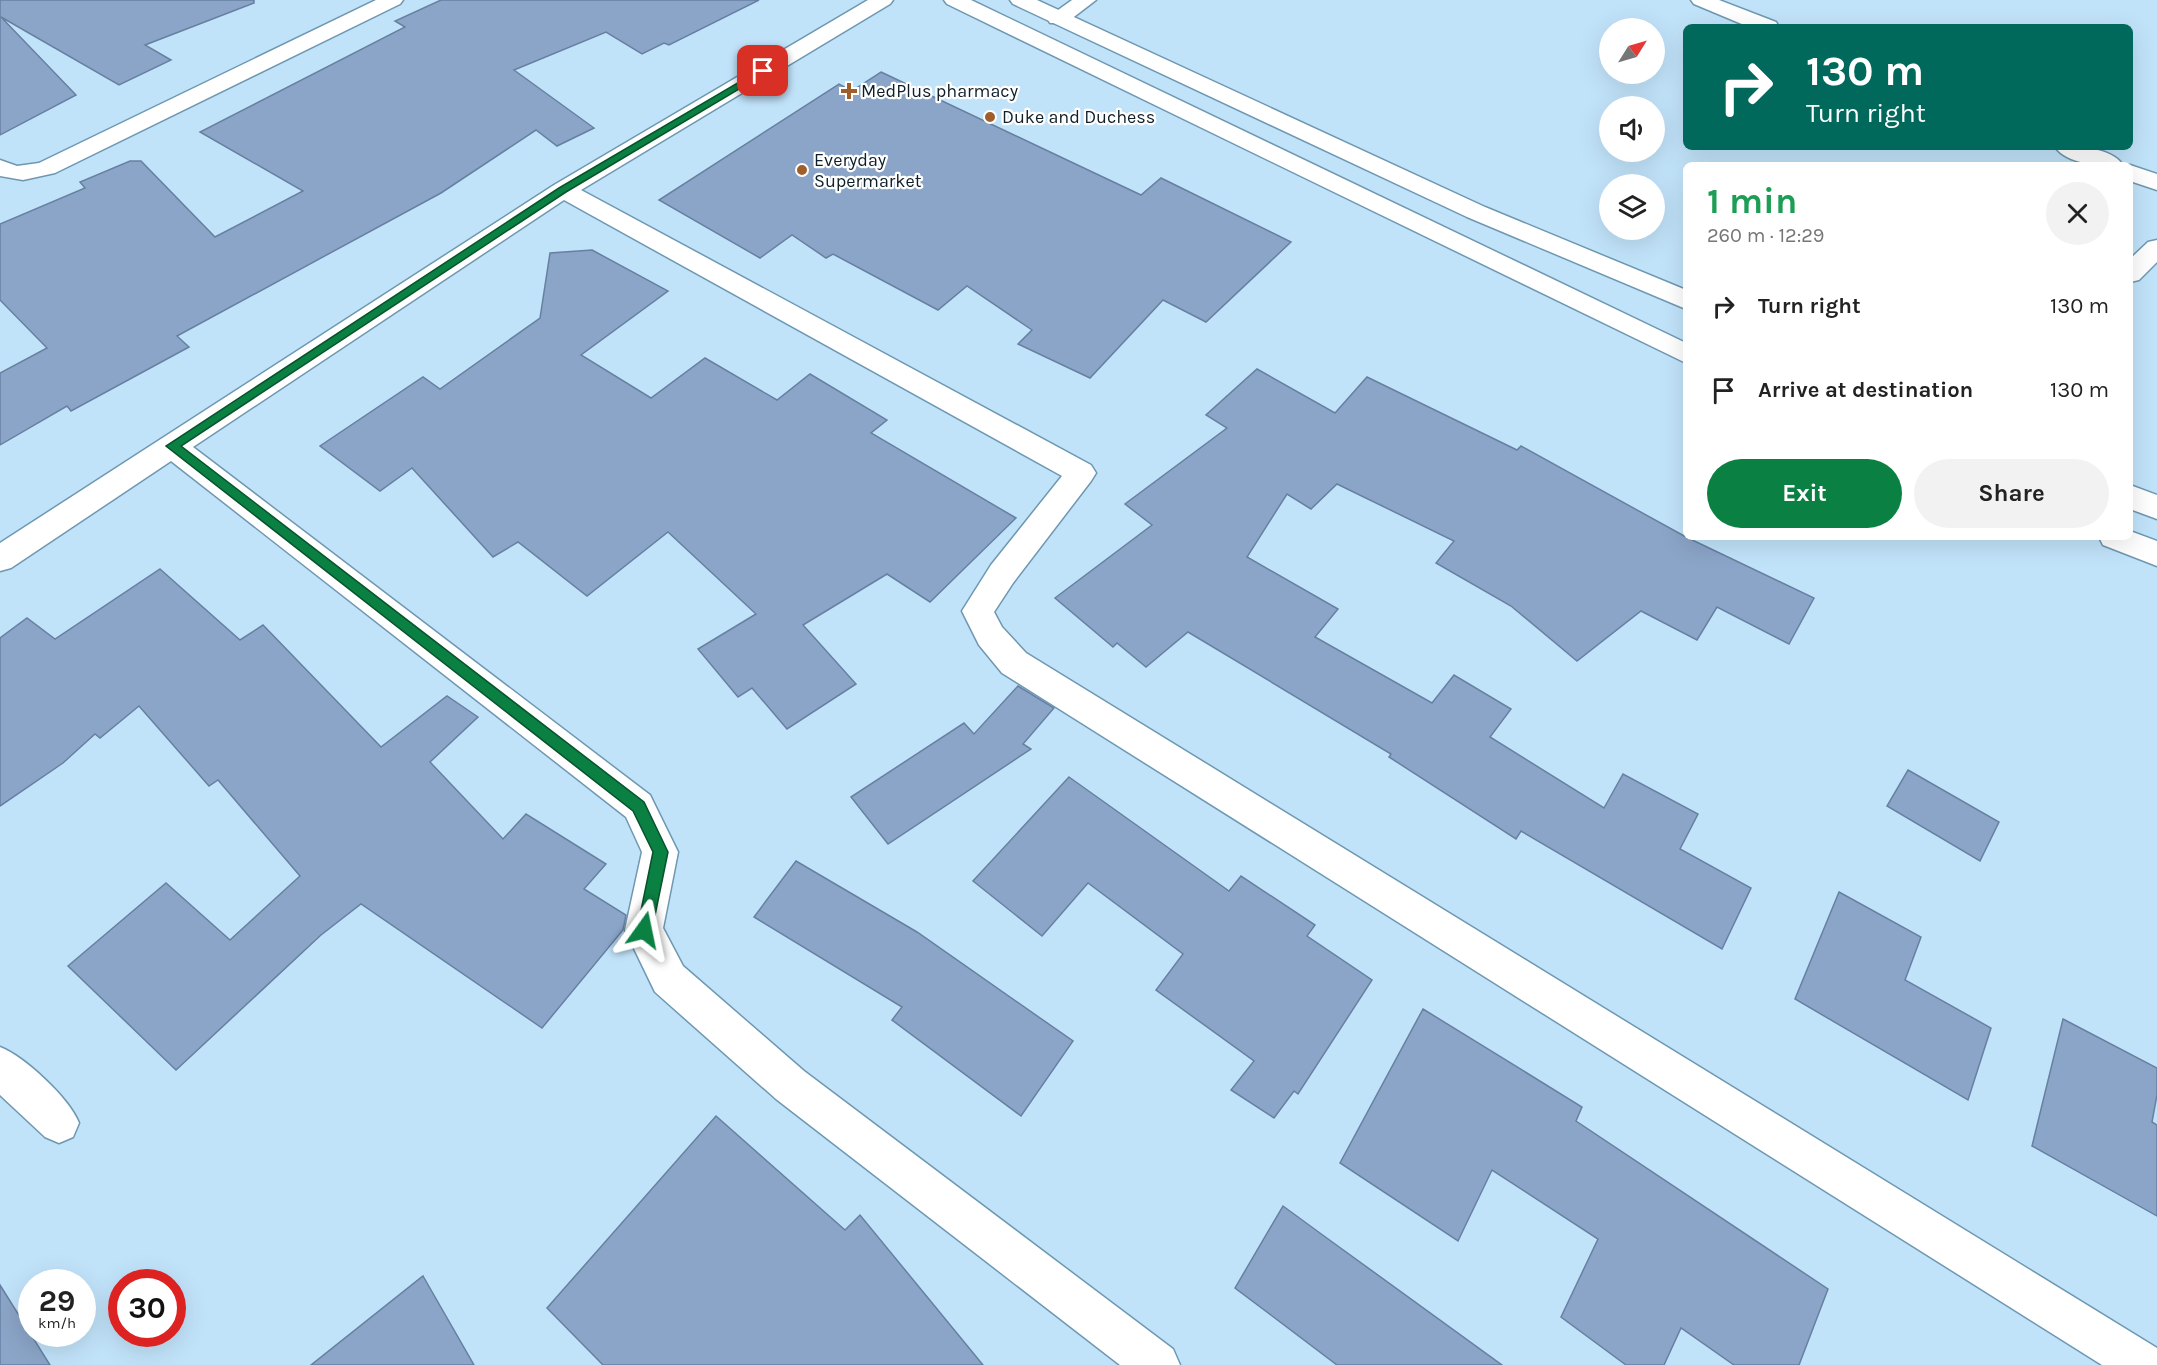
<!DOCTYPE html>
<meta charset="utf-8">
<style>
:root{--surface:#fff;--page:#f2f2f2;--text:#222;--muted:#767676;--accent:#0b8043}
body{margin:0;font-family:Karla,sans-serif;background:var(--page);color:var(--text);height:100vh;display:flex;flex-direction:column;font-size:22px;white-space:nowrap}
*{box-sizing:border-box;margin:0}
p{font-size:20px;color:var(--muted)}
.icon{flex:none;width:33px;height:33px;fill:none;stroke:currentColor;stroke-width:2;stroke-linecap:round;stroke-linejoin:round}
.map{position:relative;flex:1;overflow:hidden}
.details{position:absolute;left:1683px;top:162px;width:450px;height:378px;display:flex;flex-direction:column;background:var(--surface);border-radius:9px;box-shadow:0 6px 24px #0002}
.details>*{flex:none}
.hud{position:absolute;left:1683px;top:24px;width:450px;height:126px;border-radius:9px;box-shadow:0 6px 24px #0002;background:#00695c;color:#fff;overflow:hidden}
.needle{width:39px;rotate:53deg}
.controls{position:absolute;left:1599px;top:18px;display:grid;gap:12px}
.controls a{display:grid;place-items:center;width:66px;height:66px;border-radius:50%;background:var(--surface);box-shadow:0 6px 24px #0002;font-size:30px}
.speed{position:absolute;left:18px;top:1269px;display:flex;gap:12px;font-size:30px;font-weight:700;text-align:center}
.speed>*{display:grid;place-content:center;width:78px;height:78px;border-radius:50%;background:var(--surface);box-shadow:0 6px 24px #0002;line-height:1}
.speed small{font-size:15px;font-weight:400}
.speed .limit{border:9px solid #d22;background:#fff;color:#111}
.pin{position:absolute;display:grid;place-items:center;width:51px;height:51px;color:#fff;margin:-26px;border-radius:12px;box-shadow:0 3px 9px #0006}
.me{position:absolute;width:66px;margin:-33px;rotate:12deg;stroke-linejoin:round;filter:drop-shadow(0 0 4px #0008)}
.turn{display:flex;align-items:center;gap:21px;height:126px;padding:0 24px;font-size:27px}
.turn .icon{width:78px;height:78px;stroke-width:2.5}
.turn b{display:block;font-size:42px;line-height:51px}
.round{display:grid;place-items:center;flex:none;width:63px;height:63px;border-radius:32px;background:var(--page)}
.summary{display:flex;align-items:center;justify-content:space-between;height:102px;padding:0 24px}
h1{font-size:36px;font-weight:700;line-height:45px;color:#1e9e55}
.primary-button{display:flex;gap:12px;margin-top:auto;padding:12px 24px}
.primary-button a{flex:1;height:69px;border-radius:36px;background:var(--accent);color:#fff;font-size:24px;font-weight:700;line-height:69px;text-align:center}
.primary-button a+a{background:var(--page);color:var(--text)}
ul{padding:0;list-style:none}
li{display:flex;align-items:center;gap:18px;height:84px;padding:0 24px}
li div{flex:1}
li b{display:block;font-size:22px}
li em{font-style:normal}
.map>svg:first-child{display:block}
.building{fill:#8ba5c8;stroke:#6780a2;stroke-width:1.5}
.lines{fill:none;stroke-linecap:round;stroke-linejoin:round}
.street-casing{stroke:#6e98b1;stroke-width:3}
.secondary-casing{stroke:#6e98b1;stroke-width:3}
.street{fill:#fff;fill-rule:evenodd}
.secondary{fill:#fff;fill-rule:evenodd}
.route{fill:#0b8043;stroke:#07532c;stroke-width:1.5}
.poi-dot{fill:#9f5e2a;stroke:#fff;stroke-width:2}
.labels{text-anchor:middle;stroke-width:4.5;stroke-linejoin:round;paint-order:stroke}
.far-poi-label{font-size:18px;fill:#0f1f29;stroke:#fff;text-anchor:start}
</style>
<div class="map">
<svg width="2157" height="1365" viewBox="0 0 2157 1365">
<rect width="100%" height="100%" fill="#c1e3fa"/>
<!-- building -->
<g class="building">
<path d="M0,0h254v3l-109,42 26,15 -52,25 -118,-68 75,78 -76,40z"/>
<path d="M441,0h318l-90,45 -5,-2 -22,11 -36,-22 -92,38 80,58 -37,18 -21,-16 -95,63 -264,143 12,11 -118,64 -4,-5 -67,39v-72l47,-25 -47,-48v-76l85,-36 -5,-6 50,-21h11l74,76 88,-46 -103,-59 205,-105 -10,-6z"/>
<path d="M881,72l260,123 20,-17 130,64 -85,80 -43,-22 -73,78 -72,-34 14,-14 -65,-44 -29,24 -105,-56 -7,4 -34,-23 -32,23 -101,-58 180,-116 13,7z"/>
<path d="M592,250l76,41 -87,64 70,43 54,-40 72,42 33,-26 77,46 -16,13 145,85 -86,84 -43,-28 -84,51 53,59 -69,45 -35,-41 -14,9 -40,-48 58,-35 -88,-82 -81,64 -69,-54 -25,15 -81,-89 -32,23 -60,-45 103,-69 17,12 100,-71 10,-65z"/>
<path d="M1257,369l78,44 32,-36 150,73 4,-4 165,91 128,61 -25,46 -72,-37 -20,33 -56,-29 -64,50 -66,-55 -75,-43 18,-22 -117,-57 -26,25 -24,-15 -40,63 91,52 -23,28 117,66 22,-28 57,34 -21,28 114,71 19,-34 75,40 -18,35 71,39 -29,61 -201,-118 -5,8 -127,-82 2,-3 -203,-122 -42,35 -29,-24 -4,4 -58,-49 97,-73 -27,-21 102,-76 -21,-13z"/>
<path d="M160,569l80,71 23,-15 118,122 66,-51 31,21 -48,45 73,77 23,-25 80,50 -22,25 42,26 -3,15 -81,98 -181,-124 -40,31 -145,135 -108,-104 98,-83 64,57 70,-64 -82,-96 -9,6 -70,-80 -39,32 -5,-4 -32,29 -63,43v-168l27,-20 28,21z"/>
<path d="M1018,686l36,22 -31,36 8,5 -143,95 -37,-47 113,-74 10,11z"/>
<path d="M1908,770l91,52 -19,39 -93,-55z"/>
<path d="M1069,777l160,114 12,-15 74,49 -8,11 65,44 -74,114 -4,-3 -20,27 -43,-28 23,-29 -98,-71 27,-36 -95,-71 -46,53 -69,-55z"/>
<path d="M796,861l121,71 156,109 -52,75 -129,-96 10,-13 -148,-90z"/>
<path d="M1839,892l82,45 -16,43 86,48 -23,72 -173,-101z"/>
<path d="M1423,1009l159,98 -6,14 252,168 -29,76h-65l-53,-37 -17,37h-38l-65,-48 37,-78 -106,-69 -34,71 -118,-78z"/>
<path d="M2063,1019l94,49v27l-5,27 5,3v91l-125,-70z"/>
<path d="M716,1116l129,114 15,-15 123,150h-380l-56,-57z"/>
<path d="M1283,1206l41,30 178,129h-165l-102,-77z"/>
<path d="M423,1276l51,89h-163z"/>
<path d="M0,1285l50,80h-50z"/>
</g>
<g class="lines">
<defs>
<g id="street">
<path d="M376,0h27l-3,4 -345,169 -32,7 -23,-4v-16l17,6 22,-3z"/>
<path d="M868,0h25l-3,4 -309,186 510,275 5,8 -5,8 -78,102 -19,29 8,15 24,26 1131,695v17h-55l-1100,-692 -23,-28 -17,-34 29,-46 71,-89 -498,-276 -371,247 457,348 28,57 -15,76 20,38 121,105 369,278 7,16h-60l-344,-266 -121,-107 -30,-62 17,-78 -16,-35 -455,-356 -160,107 -11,3v-28l554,-358z"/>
<path d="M1072,0h24l-30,23h-16l-3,-5z"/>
<path d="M1691,0h28l57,22 3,5h-30l-55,-23z"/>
<path d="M2055,147c21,0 55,-1 68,18 -21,0 -54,1 -68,-18z"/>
<path d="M2129,165h1l27,9v16l-27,-9z"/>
<path d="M2157,240v22l-18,18 -9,2v-23l18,-17z"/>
<path d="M0,1047c25,10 69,51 79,76l-6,14 -14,6 -14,-6 -45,-42z"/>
</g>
<g id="secondary">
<path d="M944,0h27l715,343v20l-739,-359z"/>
<path d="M1010,0h27l448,207 201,83v19l-219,-92 -454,-213z"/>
<path d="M2130,485l27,10v24l-27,-10z"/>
<path d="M2130,531l27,10v25l-54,-21 -4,-8h31z"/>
</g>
</defs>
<!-- street casing -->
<use href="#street" class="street-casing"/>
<!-- secondary casing -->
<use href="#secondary" class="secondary-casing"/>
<!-- street -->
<use href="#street" class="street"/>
<!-- secondary -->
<use href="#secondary" class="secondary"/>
</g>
<!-- route -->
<path class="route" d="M763,68l3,1v4l-200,119 -385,254 463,356 24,50 -16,78 -2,6 -6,2 -5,-2 -2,-6 16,-78 -20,-41 -467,-365 393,-258z"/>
<!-- markers -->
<g class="poi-dot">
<path d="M846 82h6v6h6v6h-6v6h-6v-6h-6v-6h6z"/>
<circle cx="990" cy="117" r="6"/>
<circle cx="802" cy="170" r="6"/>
</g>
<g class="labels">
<!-- far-poi labels -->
<g class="far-poi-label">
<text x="861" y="97">MedPlus pharmacy</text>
<text x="1002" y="123">Duke and Duchess</text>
<text x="814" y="166">Everyday<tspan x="814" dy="21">Supermarket</tspan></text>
</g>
</g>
</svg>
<div class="controls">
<a><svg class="needle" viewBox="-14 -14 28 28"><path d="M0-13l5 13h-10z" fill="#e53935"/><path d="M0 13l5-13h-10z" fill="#767676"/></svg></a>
<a><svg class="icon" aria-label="sound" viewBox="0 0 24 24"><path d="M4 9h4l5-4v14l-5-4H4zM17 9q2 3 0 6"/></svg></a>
<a><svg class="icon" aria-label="layers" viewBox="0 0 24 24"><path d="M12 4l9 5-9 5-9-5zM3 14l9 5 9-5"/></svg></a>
</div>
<div class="speed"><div>29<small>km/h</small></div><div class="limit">30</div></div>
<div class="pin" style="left:763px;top:71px;background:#d93025"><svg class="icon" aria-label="arrive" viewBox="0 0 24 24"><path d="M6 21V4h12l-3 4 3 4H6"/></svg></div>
<svg class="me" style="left:644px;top:930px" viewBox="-20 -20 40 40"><path d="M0-17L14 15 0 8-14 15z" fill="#0b8043" stroke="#fff" stroke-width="4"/></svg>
<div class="hud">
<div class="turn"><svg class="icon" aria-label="right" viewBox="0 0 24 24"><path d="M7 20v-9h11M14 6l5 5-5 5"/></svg><div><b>130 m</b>Turn right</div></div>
</div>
<section class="details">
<div class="summary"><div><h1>1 min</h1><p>260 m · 12:29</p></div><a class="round"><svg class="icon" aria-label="close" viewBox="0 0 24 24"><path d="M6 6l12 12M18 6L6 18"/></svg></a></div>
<ul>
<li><svg class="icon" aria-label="right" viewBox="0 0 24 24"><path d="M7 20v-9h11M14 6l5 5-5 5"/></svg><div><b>Turn right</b></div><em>130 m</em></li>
<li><svg class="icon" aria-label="arrive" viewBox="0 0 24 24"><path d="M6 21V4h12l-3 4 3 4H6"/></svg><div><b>Arrive at destination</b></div><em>130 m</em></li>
</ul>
<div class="primary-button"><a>Exit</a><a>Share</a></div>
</section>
</div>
